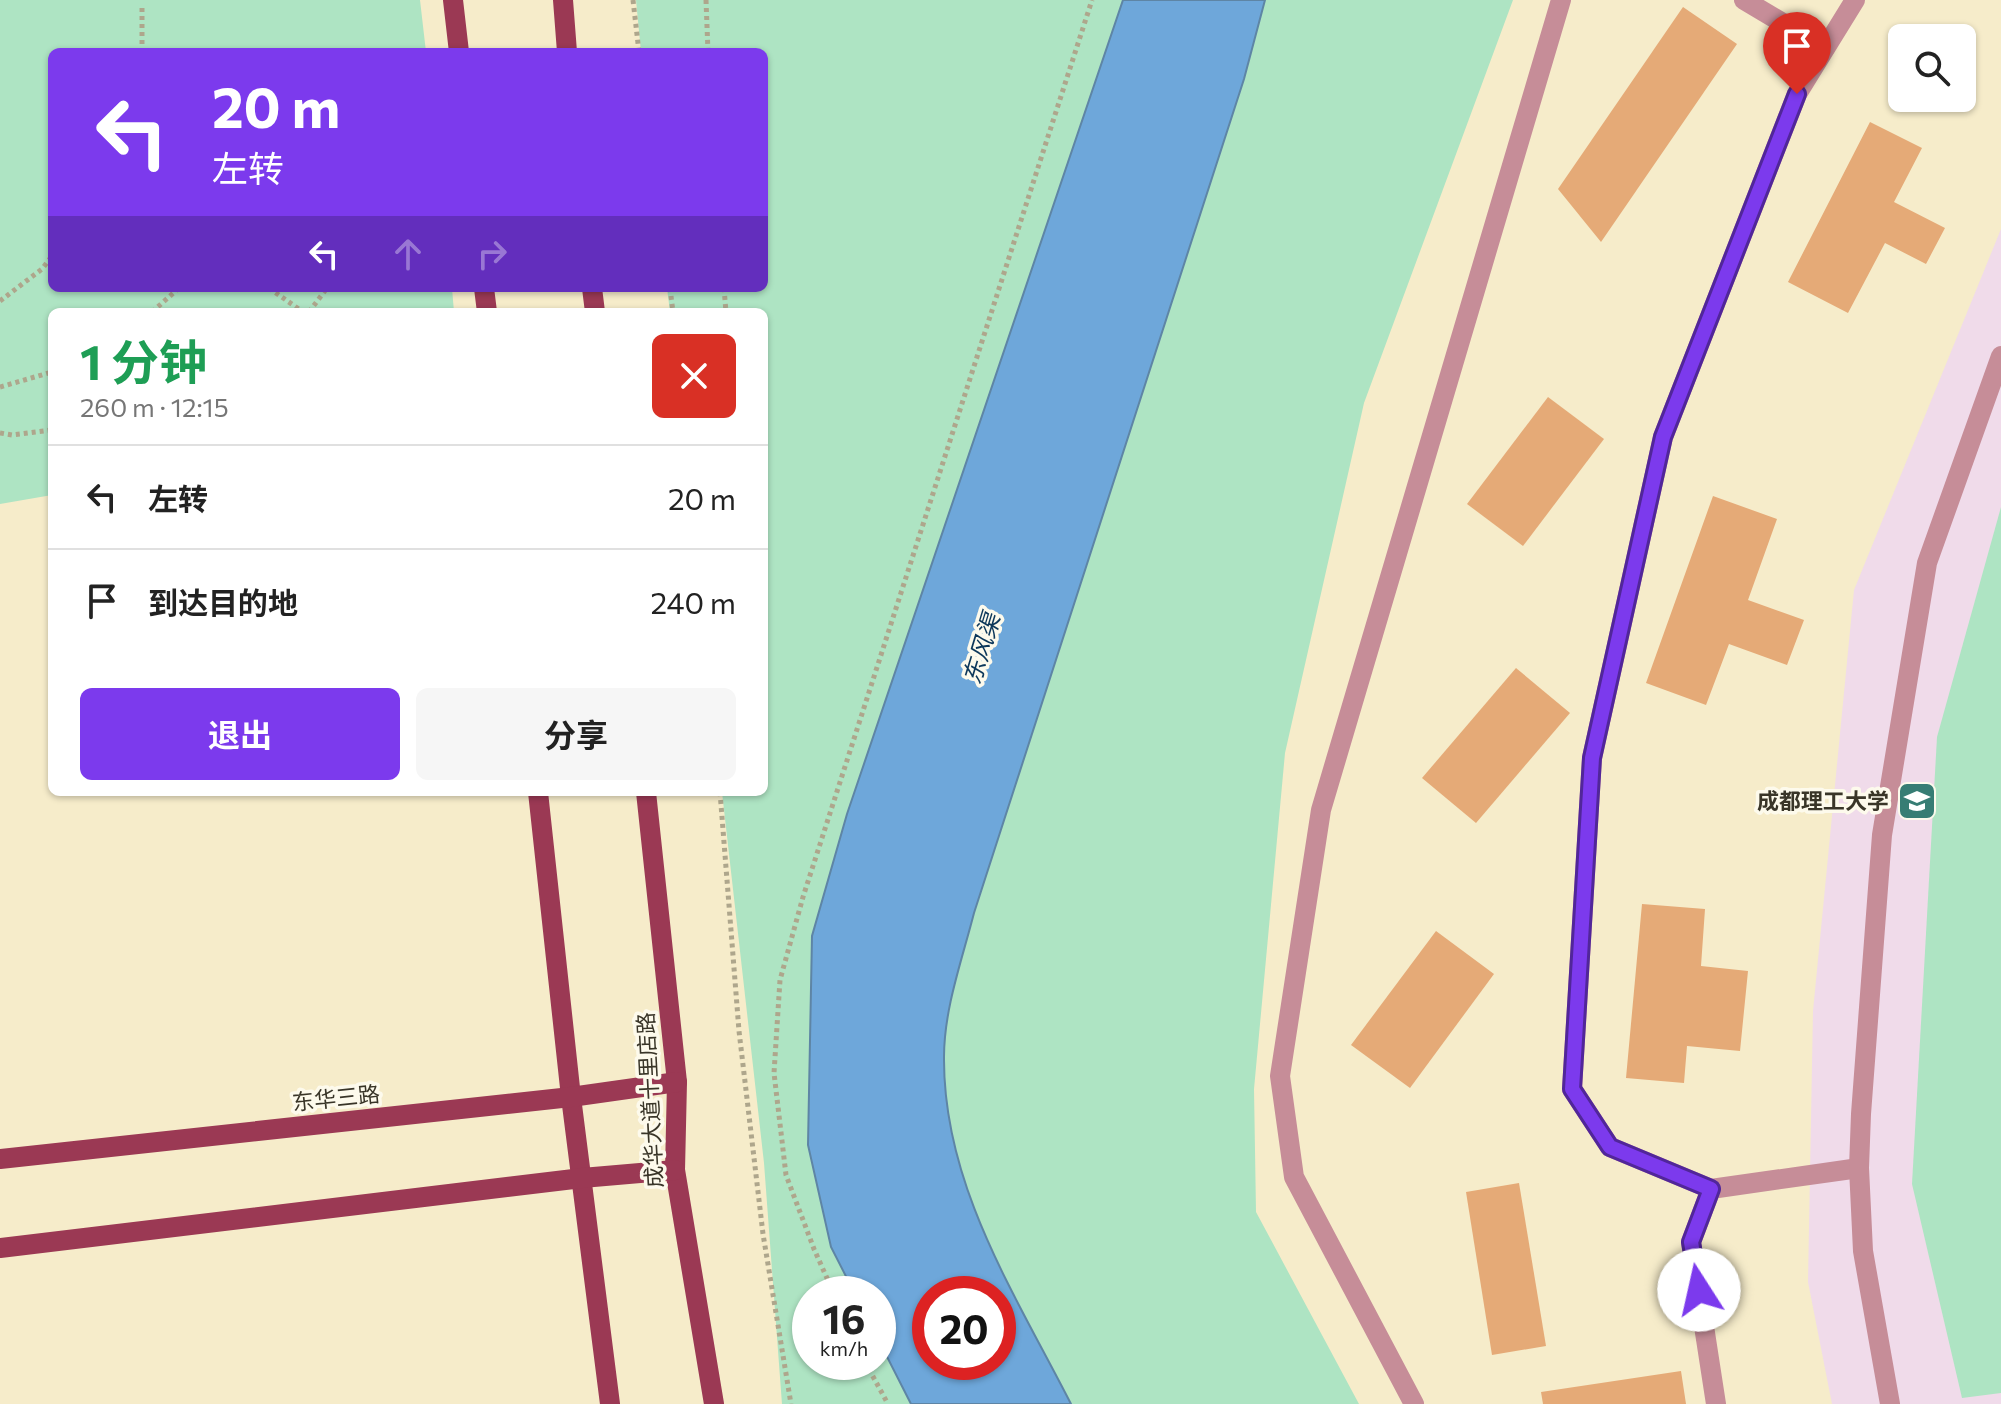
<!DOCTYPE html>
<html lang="zh">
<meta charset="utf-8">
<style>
:root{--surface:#fff;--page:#f6f6f6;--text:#222;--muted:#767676;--line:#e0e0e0;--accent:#7c3aed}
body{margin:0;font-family:Commissioner,"Noto Sans SC",sans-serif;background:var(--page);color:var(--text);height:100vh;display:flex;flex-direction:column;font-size:30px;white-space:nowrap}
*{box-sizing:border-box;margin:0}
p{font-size:26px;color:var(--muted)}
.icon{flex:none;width:44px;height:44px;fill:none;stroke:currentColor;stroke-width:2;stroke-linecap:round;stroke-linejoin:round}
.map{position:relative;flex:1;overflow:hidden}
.details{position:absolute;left:48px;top:308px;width:720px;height:488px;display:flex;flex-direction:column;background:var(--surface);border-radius:12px;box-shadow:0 2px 6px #0004}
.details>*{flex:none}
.hud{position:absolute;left:48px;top:48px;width:720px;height:244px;border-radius:12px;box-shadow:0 2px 6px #0004;background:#7c3aed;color:#fff;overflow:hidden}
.controls{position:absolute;left:1888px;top:24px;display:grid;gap:16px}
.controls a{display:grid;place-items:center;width:88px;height:88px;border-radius:12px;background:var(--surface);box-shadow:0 2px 6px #0004;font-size:40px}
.speed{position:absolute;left:792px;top:1276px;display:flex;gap:16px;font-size:40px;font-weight:700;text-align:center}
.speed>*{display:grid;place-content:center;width:104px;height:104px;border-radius:50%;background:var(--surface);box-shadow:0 2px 6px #0004;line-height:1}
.speed small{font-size:20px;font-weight:400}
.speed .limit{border:12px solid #d22;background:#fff;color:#111}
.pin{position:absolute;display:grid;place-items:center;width:68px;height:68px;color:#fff;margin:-82px -34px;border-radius:50% 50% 50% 0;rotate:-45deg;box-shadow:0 0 8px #0007}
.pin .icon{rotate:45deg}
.me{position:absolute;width:88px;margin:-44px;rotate:350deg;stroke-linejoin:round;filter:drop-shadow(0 0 6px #0008)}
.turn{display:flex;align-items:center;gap:28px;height:168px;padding:0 32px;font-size:36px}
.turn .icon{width:104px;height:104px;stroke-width:2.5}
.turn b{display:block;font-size:56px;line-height:68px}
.lanes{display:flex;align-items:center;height:76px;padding:0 32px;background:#0003;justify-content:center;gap:40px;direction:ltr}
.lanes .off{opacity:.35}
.round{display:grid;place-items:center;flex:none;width:84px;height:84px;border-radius:12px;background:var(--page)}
.overview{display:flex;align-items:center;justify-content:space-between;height:136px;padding:0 32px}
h1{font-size:48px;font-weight:700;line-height:60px;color:#1e9e55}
.action{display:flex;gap:16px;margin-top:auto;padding:16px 32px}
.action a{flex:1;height:92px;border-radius:12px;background:var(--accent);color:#fff;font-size:32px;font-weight:700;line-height:92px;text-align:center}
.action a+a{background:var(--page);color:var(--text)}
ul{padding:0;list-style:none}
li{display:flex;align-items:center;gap:24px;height:104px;padding:0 32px;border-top:2px solid var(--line)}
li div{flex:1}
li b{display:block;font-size:30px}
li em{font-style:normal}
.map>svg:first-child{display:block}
.education{fill:#f0dbea}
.green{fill:#aee4c3}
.water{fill:#6ea7da;stroke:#5e85a5;stroke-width:2;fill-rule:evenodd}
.building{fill:#e5aa77}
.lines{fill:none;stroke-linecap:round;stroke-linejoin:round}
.path{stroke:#aea68c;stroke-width:5;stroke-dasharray:4 4;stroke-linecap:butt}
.minor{stroke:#c68d98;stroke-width:20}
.major{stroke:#9b3954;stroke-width:20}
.route-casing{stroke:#51269a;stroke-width:20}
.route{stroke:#7c3aed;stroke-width:14}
.labels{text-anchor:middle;stroke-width:7;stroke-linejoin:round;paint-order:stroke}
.poi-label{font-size:22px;font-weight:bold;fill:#393528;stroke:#fdfaec;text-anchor:end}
.street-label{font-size:22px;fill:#393528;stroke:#fdfaec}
.water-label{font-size:24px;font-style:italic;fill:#0c375a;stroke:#fdfaec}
</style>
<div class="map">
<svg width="2001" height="1404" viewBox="0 0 2001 1404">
<rect width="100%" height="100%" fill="#f6ecca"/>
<!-- education -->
<path class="education" d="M2001,229v1175h-169l-24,-122 5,-271 41,-421z"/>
<!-- green -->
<g class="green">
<path d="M0,0h420l6,52h-374v236h400l2,24h-402v183l-52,9z"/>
<path d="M636,0h487l-276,814 -35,122 19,311 24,47h-45v68h68v-23l33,65h-129l-18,-241 -42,-371h42v-480h-94l-3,-24h97v-236h-123z"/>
<path d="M1265,0h248l-149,403 -79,350 -31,336 2,123 103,192h-288c-56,-110 -128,-219 -127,-347 0,-48 18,-97 30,-144l270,-834z"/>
<path d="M2001,507v886l-39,5 -50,-214 25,-447z"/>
</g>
<!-- water -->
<path class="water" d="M1123,0h142l-21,79 -270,834c-12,47 -30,96 -30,144 -1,128 71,237 127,347h-160l-33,-65v-45h-23l-24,-47 -23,-102 4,-209 35,-122zM930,1294h68v68h-68z"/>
<!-- building -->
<g class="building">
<path d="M1683,7l54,37 -136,198 -43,-53z"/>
<path d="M1870,122l52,26 -28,54 51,26 -19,36 -41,-21 -37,70 -60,-31z"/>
<path d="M1548,397l56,42 -81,107 -56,-42z"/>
<path d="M1713,496l64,23 -29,81 56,20 -17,45 -58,-21 -23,61 -60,-22z"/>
<path d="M1516,668l54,45 -94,110 -54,-45z"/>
<path d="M1642,904l63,5 -4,57 47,5 -8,80 -53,-5 -3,37 -58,-5z"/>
<path d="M1436,931l58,43 -84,114 -59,-43z"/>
<path d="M1519,1183l27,163 -54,9 -26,-163z"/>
<path d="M1681,1371l5,33h-143l-2,-12z"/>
</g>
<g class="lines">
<!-- path -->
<g class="path">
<path d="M633,0l6,52"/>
<path d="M706,0l2,52"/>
<path d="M142,52v-45"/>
<path d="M269,288l34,24"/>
<path d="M670,288l3,24"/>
<path d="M724,288l2,24"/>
<path d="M0,301l42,-32 10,-13"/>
<path d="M152,312l27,-24"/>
<path d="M309,312l18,-24"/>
<path d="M0,387l52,-15"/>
<path d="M0,433l12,2 40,-5"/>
<path d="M720,792l19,239 24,203 28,170"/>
<path d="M834,1294l-20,-45 -28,-74 -12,-102 6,-93 23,-83 289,-897"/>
<path d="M865,1362l23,42"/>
</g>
<!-- minor -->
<g class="minor">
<path d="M1744,0l81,48"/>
<path d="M1711,1189l148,-21"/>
<path d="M1414,1404l-120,-227 -14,-101 41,-266 240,-810"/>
<path d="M1716,1404l-25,-162 20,-53 -101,-42 -38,-58 20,-331 71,-321 134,-343 58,-94"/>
<path d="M1890,1404l-27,-153 -4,-83 2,-54 21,-279 45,-272 74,-207"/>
</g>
<!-- major -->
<g class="major">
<path d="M453,0l6,52"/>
<path d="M563,0l4,52"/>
<path d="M484,288l3,24"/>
<path d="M592,288l3,24"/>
<path d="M538,792l33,305 39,307"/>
<path d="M646,792l31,290 -2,88 39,234"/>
<path d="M0,1159l571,-62 106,-15"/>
<path d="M0,1248l582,-70 93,-8"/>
</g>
</g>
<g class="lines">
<defs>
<path id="route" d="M1699,1290l-8,-48 20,-53 -101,-42 -38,-58 20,-331 71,-321 134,-343"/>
</defs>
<!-- route casing -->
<use href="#route" class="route-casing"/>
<!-- route -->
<use href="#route" class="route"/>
</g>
<!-- icons -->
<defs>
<symbol id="university-square" viewBox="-11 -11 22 22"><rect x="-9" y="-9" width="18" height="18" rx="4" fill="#377d74" stroke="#fdfaec"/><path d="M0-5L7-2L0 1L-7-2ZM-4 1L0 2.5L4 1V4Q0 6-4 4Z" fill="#fff"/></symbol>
</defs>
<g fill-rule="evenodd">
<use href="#university-square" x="1895" y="779" width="44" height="44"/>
</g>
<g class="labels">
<!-- poi labels -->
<g class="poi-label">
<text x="1889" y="809">成都理工大学</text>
</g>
<!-- street labels -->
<g class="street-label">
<text transform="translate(336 1098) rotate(-6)" y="8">东华三路</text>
<text transform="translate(650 1100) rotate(-93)" y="8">成华大道十里店路</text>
</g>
<!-- water labels -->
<g class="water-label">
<text transform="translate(982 649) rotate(-73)" y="8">东风渠</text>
</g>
</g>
</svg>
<div class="controls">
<a><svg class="icon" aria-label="search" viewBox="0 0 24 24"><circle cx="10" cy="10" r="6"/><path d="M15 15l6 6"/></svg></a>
</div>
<div class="speed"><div>16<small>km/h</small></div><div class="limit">20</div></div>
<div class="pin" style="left:1797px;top:94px;background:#d93025"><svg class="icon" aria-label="arrive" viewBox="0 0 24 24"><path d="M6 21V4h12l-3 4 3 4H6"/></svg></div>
<svg class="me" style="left:1699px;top:1290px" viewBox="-20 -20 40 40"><circle r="19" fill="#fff"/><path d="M0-13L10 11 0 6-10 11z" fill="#7c3aed"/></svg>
<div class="hud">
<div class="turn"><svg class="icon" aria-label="left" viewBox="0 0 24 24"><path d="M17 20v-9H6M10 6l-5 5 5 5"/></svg><div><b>20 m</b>左转</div></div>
<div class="lanes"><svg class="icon" aria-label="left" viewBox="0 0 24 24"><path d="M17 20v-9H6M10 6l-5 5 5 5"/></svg><svg class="icon off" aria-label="ahead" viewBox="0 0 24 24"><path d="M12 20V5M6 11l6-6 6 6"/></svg><svg class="icon off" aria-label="right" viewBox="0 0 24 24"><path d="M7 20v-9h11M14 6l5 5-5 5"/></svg></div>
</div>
<section class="details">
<div class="overview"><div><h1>1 分钟</h1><p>260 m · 12:15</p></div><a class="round" style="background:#d93025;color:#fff"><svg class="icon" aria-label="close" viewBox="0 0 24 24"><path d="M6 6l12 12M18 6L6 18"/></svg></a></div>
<ul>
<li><svg class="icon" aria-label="left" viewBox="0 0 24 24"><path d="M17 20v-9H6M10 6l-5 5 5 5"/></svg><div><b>左转</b></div><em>20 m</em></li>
<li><svg class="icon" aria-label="arrive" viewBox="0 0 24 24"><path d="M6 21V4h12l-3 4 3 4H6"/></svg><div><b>到达目的地</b></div><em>240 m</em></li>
</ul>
<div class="action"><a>退出</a><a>分享</a></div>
</section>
</div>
